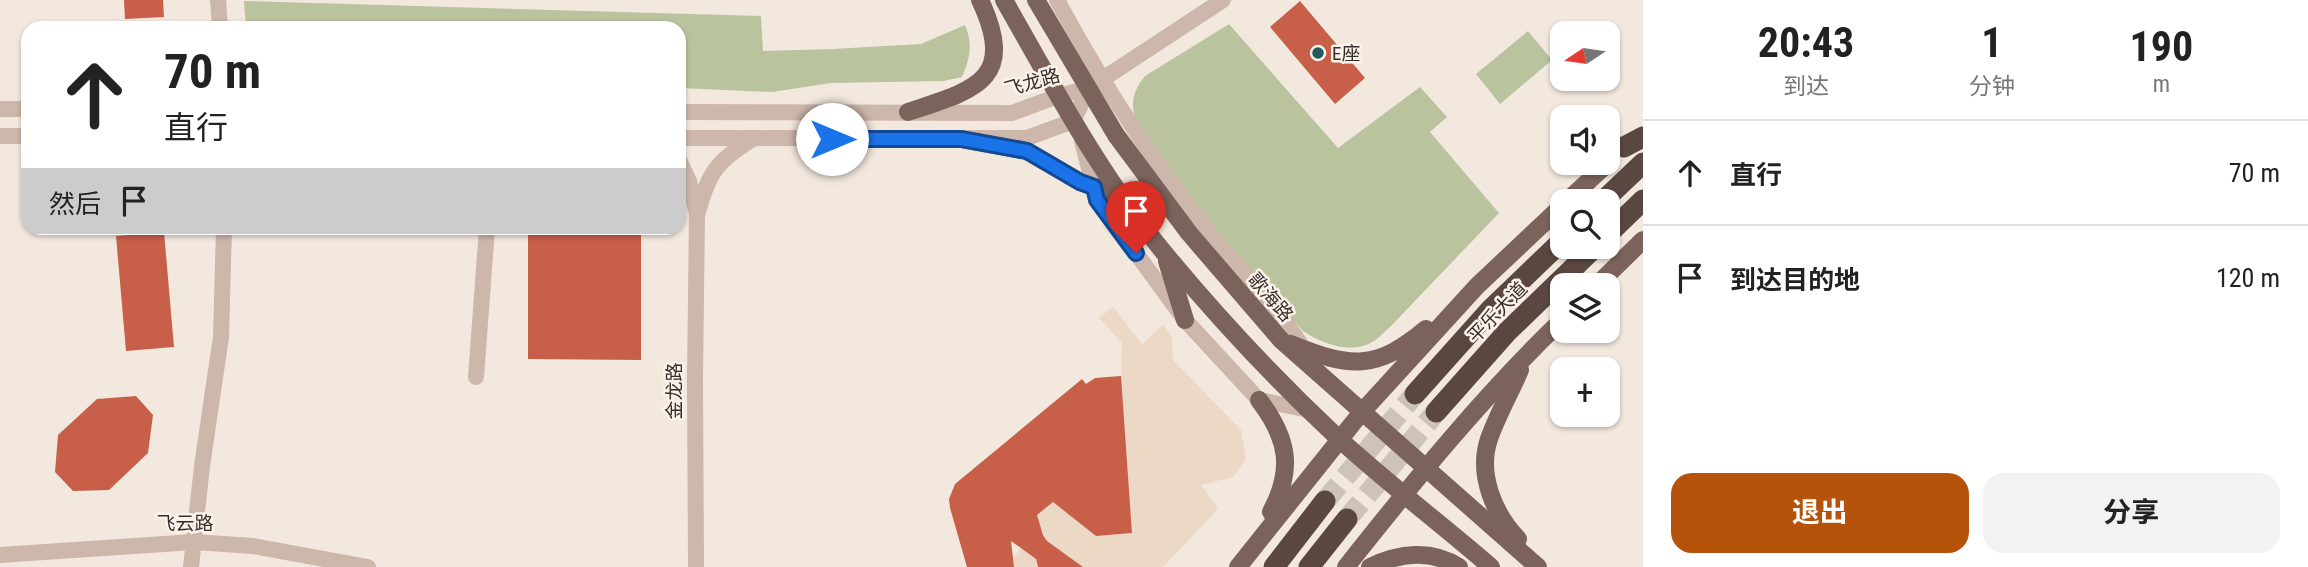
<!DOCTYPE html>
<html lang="zh">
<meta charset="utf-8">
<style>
:root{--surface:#fff;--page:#f2f2f2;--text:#222;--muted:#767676;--line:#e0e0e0;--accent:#b45309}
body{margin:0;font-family:"Roboto Condensed","Noto Sans SC",sans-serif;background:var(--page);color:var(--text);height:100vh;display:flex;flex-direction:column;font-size:26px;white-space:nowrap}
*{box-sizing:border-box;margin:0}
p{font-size:23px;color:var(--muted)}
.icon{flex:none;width:38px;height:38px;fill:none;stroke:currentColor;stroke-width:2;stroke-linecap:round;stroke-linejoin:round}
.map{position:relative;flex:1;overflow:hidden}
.details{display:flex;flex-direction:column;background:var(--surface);width:665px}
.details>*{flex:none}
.top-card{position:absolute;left:21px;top:21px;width:665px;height:214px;border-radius:21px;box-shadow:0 2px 5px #0004;background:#fff;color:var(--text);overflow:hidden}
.needle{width:46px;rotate:257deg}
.controls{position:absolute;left:1550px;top:21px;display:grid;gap:14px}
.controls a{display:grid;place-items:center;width:70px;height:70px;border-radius:14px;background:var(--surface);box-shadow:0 2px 5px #0004;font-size:35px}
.pin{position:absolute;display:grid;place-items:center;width:60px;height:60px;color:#fff;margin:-72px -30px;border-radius:50% 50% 50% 0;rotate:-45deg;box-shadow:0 0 7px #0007}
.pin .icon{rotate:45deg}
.me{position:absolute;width:77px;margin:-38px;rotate:90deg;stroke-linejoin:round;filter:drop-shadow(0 0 5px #0008)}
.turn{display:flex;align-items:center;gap:24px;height:147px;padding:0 28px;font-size:32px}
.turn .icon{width:91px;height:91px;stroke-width:2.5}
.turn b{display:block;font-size:49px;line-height:60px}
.then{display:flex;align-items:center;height:66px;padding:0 28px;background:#0003;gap:14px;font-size:26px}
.eta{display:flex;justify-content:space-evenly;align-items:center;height:119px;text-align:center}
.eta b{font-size:42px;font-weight:700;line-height:49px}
.cta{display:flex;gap:14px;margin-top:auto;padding:14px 28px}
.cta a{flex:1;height:80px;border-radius:21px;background:var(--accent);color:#fff;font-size:28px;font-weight:700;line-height:80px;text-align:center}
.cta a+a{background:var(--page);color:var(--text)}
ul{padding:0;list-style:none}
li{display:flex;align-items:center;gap:21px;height:105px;padding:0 28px;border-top:2px solid var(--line)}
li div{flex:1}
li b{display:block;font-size:26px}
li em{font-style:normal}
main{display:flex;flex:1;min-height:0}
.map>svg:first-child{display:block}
.green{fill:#b9c39e}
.plaza{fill:#ebd8c5}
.building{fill:#c75f49}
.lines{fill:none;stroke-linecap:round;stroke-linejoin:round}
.highway-tunnel{stroke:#cec3ba;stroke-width:21;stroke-dasharray:21 10;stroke-linecap:butt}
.minor{stroke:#ccb7aa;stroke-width:16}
.major{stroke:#7b635b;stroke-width:18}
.highway{stroke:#5a4741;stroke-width:21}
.route-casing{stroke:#114b97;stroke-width:18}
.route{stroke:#1a73e8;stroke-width:12}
.poi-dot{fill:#1e5b5b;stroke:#faf2eb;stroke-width:2.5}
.labels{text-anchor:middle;stroke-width:5;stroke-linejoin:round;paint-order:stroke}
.poi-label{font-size:19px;fill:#392d2a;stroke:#faf2eb;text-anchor:start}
.street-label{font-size:19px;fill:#392d2a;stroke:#faf2eb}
</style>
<main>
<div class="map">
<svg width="1643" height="567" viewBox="0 0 1643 567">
<rect width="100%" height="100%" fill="#f3e8de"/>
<!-- green -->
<g class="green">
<path d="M244,1l517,15 2,35 70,-2 88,-5 44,-19c8,19 5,33 -3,52l-19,4 -112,2 -59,9 -93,-4v-60h-433z"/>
<path d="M1229,24l109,124 82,-61 27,30 -17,15 69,81 -108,113c-6,5 -11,11 -17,15 -22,14 -52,3 -71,-10l-78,-86 -88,-120c-7,-20 -5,-33 8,-49z"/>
<path d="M1528,31l24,29 -52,44 -24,-30z"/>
</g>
<!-- plaza -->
<g class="plaza">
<path d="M1113,307l29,37 21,-19 9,12 1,23 68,70 5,29 -13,18 -32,8 17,24 -55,58h-80l-36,-26 -4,-7 -6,-19 16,-13 43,34 36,-3 -11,-157 1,-33 -23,-25z"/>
<path d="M1021,548l15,11 1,8h-23l-1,-8z"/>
</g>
<!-- building -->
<g class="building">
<path d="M124,0h39l1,17 -39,2z"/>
<path d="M1300,1l65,77 -30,26 -65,-77z"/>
<path d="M164,232l10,115 -48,4 -10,-115z"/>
<path d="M528,234h113v126l-113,-1z"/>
<path d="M1121,376l11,157 -36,3 -43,-34 -16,13 6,20 4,6 36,26h-45l-2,-8 -25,-18 3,26h-47l-17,-59 -1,-9 6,-15 127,-105 4,5 9,-6z"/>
<path d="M136,396l17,19 -5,38 -39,37 -36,1 -18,-19 3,-37 39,-36z"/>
</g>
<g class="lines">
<!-- highway-tunnel -->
<g class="highway-tunnel">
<path d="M1325,501l90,-107"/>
<path d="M1347,519l89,-107"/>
</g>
<!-- minor -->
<g class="minor">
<path d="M218,0l2,28"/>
<path d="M1057,0c46,85 98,166 159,241 30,37 66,71 90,112"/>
<path d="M0,109h28"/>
<path d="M679,112l333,1 46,-17 31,-8 134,-88"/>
<path d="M0,136h28"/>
<path d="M679,138h348l46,-17 16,-33"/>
<path d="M1082,141l15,59 88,120 74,80 50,10"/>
<path d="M679,160l10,21 8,33 -2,165 1,188"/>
<path d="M698,212c12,-43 19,-50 56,-74"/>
<path d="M476,377l11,-149"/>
<path d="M0,555l194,-13 59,4 115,21"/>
<path d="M191,567l11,-101 19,-129 3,-109"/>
</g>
<!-- major -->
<g class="major">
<path d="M1004,0c50,88 97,177 162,255 53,64 110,125 171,182 49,45 103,86 154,130"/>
<path d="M1036,0l80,135 73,98 92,107 257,227"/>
<path d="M908,112c66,-22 110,-31 72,-112"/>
<path d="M961,139l66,12 53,31 42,15"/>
<path d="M1567,201l41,-38"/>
<path d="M1167,261l18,59"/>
<path d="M1597,285l46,-45"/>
<path d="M1291,344c59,24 85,27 135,-15"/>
<path d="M1259,400c29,38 35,69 12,112"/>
<path d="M1518,539c-24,-25 -41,-65 -29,-100 8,-23 21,-46 31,-69"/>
<path d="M1238,567l123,-154 116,-127 86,-81"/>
<path d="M1346,567c68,-86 138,-172 217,-248"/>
<path d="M1370,567c29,-14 61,-18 89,0"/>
</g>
<!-- highway -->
<g class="highway">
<path d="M1624,147l19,-10"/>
<path d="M1603,201l40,-38"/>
<path d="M1608,234l35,-34"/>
<path d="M1415,394l76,-85 72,-69"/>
<path d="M1436,412l71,-80 88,-85"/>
<path d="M1274,567l51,-66"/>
<path d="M1309,567l38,-48"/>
</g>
</g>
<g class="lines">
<defs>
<path id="route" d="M832,139h129l66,12 53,31 14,5 3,13 39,53"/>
</defs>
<!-- route casing -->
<use href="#route" class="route-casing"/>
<!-- route -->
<use href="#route" class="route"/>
</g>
<!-- markers -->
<circle class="poi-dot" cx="1318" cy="53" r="7"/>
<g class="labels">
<!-- poi labels -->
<g class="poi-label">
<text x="1332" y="60">E座</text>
</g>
<!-- street labels -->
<g class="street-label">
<text transform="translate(1032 82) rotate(-16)" y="7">飞龙路</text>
<text transform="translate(1271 297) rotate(49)" y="7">歌海路</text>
<text transform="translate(1497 312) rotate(-46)" y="7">平乐大道</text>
<text transform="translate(674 391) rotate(-90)" y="7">金龙路</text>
<text x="185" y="530">飞云路</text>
</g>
</g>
</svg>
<div class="controls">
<a><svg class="needle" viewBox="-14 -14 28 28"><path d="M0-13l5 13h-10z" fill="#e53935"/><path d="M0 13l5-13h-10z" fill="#767676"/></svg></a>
<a><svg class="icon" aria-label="sound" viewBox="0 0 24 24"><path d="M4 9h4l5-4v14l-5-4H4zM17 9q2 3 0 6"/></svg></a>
<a><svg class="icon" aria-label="search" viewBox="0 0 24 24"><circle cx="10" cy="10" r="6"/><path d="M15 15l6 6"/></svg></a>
<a><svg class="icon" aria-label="layers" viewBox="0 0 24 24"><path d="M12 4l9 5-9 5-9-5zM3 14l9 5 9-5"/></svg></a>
<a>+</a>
</div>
<div class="pin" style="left:1136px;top:253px;background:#d93025"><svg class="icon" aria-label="arrive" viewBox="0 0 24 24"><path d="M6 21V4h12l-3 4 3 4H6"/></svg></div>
<svg class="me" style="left:832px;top:139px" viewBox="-20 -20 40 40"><circle r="19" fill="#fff"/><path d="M0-13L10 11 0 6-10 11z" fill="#1a73e8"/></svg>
<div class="top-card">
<div class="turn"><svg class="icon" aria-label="ahead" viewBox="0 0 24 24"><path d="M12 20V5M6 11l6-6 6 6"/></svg><div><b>70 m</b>直行</div></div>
<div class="then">然后<svg class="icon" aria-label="arrive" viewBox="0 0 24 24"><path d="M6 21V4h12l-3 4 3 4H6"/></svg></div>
</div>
</div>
<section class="details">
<div class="eta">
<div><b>20:43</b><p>到达</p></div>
<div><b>1</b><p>分钟</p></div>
<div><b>190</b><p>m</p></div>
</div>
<ul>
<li><svg class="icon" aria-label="ahead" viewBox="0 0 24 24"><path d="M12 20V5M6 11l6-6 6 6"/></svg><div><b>直行</b></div><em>70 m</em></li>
<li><svg class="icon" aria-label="arrive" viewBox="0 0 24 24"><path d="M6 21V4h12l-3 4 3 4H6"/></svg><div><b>到达目的地</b></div><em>120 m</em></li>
</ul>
<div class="cta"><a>退出</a><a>分享</a></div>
</section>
</main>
